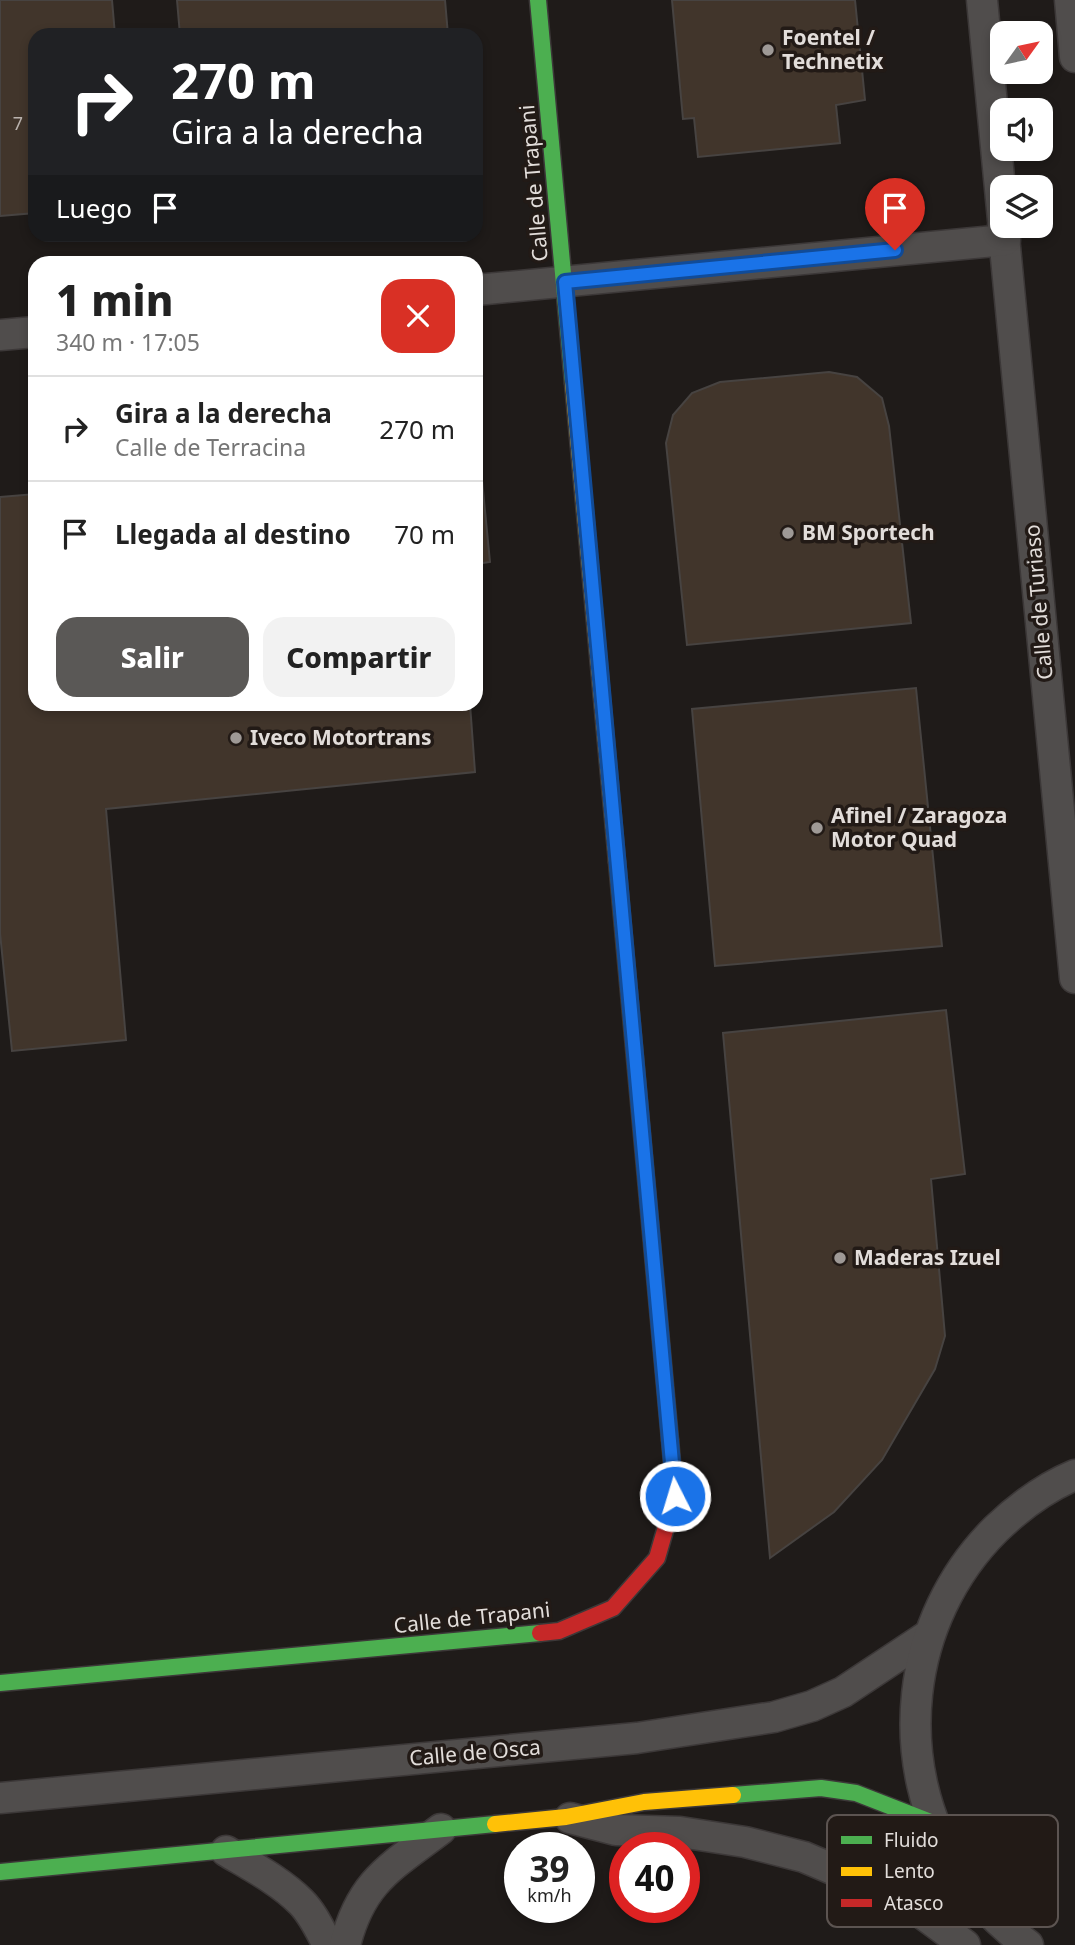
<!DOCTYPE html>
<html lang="es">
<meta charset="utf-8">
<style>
:root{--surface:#fff;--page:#f2f2f2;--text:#222;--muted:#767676;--line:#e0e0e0;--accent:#5a5856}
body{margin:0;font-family:"Noto Sans",sans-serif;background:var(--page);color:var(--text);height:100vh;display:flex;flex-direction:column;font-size:26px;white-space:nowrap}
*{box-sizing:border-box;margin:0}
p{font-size:23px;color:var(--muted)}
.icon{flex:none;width:38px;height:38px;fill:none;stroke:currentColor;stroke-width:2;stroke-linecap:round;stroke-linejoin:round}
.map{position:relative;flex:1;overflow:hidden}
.panel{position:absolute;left:28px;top:256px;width:455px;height:455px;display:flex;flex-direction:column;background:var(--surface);border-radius:21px;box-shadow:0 4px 10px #0003}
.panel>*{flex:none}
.banner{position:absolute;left:28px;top:28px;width:455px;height:214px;border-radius:21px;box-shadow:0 4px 10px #0003;background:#202124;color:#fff;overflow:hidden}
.needle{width:46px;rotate:57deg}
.tools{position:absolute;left:990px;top:21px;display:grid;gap:14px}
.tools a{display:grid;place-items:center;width:63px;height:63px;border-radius:14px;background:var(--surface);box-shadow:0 4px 10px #0003;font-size:35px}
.speed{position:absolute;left:504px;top:1832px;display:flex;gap:14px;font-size:35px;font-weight:700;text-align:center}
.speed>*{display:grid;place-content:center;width:91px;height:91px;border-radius:50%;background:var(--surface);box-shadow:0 4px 10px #0003;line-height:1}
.speed small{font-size:18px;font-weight:400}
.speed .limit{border:10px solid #d22;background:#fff;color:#111}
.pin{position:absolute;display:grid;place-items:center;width:60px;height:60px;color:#fff;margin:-72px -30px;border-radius:50% 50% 50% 0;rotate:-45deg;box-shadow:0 0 7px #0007}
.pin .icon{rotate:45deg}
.me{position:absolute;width:77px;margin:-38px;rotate:355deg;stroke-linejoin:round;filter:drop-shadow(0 0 5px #0008)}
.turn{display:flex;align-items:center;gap:24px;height:147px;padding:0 28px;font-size:32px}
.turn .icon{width:91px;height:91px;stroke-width:2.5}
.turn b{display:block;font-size:49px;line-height:60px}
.then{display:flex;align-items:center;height:66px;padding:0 28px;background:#0003;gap:14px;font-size:26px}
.round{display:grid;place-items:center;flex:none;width:74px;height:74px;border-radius:21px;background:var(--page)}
.summary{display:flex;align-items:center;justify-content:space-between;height:119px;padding:0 28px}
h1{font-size:42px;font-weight:800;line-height:52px}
.cta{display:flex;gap:14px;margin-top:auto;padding:14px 28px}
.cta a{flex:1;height:80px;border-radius:21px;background:var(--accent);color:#fff;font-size:28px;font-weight:800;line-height:80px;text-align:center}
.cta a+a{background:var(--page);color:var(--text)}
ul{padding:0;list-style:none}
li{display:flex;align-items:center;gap:21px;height:105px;padding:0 28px;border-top:2px solid var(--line)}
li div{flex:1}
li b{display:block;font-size:26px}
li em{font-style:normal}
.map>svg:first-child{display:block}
.building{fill:#41352b;stroke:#474341;stroke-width:2}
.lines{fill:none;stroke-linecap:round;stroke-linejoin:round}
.street-casing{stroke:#3c3838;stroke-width:33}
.fast-casing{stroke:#3c3838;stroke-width:19}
.slow-casing{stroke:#3c3838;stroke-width:19}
.jam-casing{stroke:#3c3838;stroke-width:19}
.street{stroke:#504d4c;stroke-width:30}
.fast{stroke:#4caf50;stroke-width:16}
.slow{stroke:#ffc107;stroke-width:16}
.jam{stroke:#c62828;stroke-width:16}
.route-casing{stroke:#114b97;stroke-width:18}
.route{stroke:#1a73e8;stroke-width:12}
.poi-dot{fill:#9e9996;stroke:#221a16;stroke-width:2.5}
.labels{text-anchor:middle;stroke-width:7;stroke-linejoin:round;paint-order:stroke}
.number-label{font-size:18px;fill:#bab3ae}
.poi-label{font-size:21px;font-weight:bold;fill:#e2ddda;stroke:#221a16;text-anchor:start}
.street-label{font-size:21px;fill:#e2ddda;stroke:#221a16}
.key{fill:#221a16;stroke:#5c5451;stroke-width:2}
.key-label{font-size:19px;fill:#e2ddda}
</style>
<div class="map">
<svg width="1075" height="1945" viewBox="0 0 1075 1945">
<rect width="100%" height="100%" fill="#1f1b19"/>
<!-- building -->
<g class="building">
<path d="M0,0h112l3,35h-80v178l-35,3z"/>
<path d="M177,0h268l3,35h-268z"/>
<path d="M672,0h183l10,100 -29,5 4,38 -142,14 -4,-39 -11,1z"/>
<path d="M829,372l28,5 25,21 7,28 22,197 -224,22 -21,-202 7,-28 19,-22 28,-11z"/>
<path d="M476,480h6l8,82 -14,2z"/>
<path d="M35,494v210h435l5,68 -369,37 20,231 -114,11 -12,-118v-436z"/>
<path d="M916,688l26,258 -227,20 -23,-257z"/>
<path d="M946,1010l19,164 -34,5 14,157 -10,33 -53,91 -48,52 -64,46 -47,-525z"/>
</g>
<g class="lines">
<defs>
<g id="street">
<path d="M982,0l21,220"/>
<path d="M1070,0l5,57"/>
<path d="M1003,226l72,752"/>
<path d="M476,290l529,-50"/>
<path d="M0,335l35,-3"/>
<path d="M0,1798l637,-60 137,-21 38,-11 31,-14 86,-57"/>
<path d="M570,1818l46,12 64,2 65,10 59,15 66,28 49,26 46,34"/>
<path d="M226,1851c25,15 54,30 75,51 12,12 19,28 27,43"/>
<path d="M345,1945c16,-64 46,-78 96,-116"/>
<path d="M1028,1945c-27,-19 -51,-45 -69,-73 -70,-108 -54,-253 37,-343 23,-22 50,-42 79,-54"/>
</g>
<g id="fast">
<path d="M538,0l35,383"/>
<path d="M617,862l53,578"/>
<path d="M0,1683l540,-50"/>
<path d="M733,1795l88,-7 35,5 77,30"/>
<path d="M0,1872l495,-48"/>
</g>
<g id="slow">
<path d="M573,383l44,479"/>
<path d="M495,1824l71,-7 78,-15 89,-7"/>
</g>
<path id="jam" d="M540,1633l19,-2 54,-23 44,-50 18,-62 -5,-56"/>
</defs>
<!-- street casing -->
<use href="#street" class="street-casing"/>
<!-- fast casing -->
<use href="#fast" class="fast-casing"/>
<!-- slow casing -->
<use href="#slow" class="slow-casing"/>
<!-- jam casing -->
<use href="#jam" class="jam-casing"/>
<!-- street -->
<use href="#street" class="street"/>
<!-- fast -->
<use href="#fast" class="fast"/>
<!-- slow -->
<use href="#slow" class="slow"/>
<!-- jam -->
<use href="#jam" class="jam"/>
</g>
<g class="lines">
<defs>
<path id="route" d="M675,1496l-110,-1214 330,-32"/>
</defs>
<!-- route casing -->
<use href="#route" class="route-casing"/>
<!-- route -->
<use href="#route" class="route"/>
</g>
<!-- markers -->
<g class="poi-dot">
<circle cx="768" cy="50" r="7"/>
<circle cx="788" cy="533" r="7"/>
<circle cx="236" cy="738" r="7"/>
<circle cx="817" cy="828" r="7"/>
<circle cx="840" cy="1258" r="7"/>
</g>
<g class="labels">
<!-- number labels -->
<g class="number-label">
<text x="18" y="130">7</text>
</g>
<!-- poi labels -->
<g class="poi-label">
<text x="782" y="45">Foentel /<tspan x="782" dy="24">Technetix</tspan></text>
<text x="802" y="540">BM Sportech</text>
<text x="250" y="745">Iveco Motortrans</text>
<text x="831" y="823">Afinel / Zaragoza<tspan x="831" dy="24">Motor Quad</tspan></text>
<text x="854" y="1265">Maderas Izuel</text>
</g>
<!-- street labels -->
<g class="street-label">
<text transform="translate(534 183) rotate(-95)" y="7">Calle de Trapani</text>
<text transform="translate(1039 602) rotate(-95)" y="7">Calle de Turiaso</text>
<text transform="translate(472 1618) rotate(-6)" y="7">Calle de Trapani</text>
<text transform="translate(475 1753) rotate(-5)" y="7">Calle de Osca</text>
</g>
</g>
<!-- legend -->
<rect x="827" y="1815" width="231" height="112" rx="10" class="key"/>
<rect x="841" y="1836" width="31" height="8" fill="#4caf50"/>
<rect x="841" y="1867" width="31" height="9" fill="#ffc107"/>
<rect x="841" y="1899" width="31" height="8" fill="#c62828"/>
<g class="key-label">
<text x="884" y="1847">Fluido</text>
<text x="884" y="1878">Lento</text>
<text x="884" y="1910">Atasco</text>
</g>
</svg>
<div class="tools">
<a><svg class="needle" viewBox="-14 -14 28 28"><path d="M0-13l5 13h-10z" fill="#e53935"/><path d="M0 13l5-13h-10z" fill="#767676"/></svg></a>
<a><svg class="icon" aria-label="sound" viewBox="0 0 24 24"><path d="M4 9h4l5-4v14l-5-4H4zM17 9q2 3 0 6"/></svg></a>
<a><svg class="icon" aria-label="layers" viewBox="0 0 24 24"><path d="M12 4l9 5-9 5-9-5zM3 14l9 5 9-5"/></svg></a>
</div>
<div class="speed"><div>39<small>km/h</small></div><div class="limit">40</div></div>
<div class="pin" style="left:895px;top:250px;background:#d93025"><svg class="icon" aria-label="arrive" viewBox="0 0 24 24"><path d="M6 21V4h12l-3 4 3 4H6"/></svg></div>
<svg class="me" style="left:675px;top:1496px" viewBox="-20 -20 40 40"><circle r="17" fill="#1a73e8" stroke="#fff" stroke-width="3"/><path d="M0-11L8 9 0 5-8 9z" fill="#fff"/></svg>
<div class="banner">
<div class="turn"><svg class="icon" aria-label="right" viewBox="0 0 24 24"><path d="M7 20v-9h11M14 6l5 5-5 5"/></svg><div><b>270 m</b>Gira a la derecha</div></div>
<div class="then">Luego<svg class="icon" aria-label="arrive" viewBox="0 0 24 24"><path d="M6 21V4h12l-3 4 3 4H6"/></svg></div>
</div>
<section class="panel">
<div class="summary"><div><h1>1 min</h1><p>340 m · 17:05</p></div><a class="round" style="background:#d93025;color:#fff"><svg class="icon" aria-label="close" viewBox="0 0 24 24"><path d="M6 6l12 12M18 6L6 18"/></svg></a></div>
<ul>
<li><svg class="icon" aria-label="right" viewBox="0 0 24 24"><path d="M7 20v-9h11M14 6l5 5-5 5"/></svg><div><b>Gira a la derecha</b><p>Calle de Terracina</p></div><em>270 m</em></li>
<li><svg class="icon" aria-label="arrive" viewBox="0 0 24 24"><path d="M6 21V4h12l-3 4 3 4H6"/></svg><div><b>Llegada al destino</b></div><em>70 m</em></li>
</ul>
<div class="cta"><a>Salir</a><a>Compartir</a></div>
</section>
</div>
